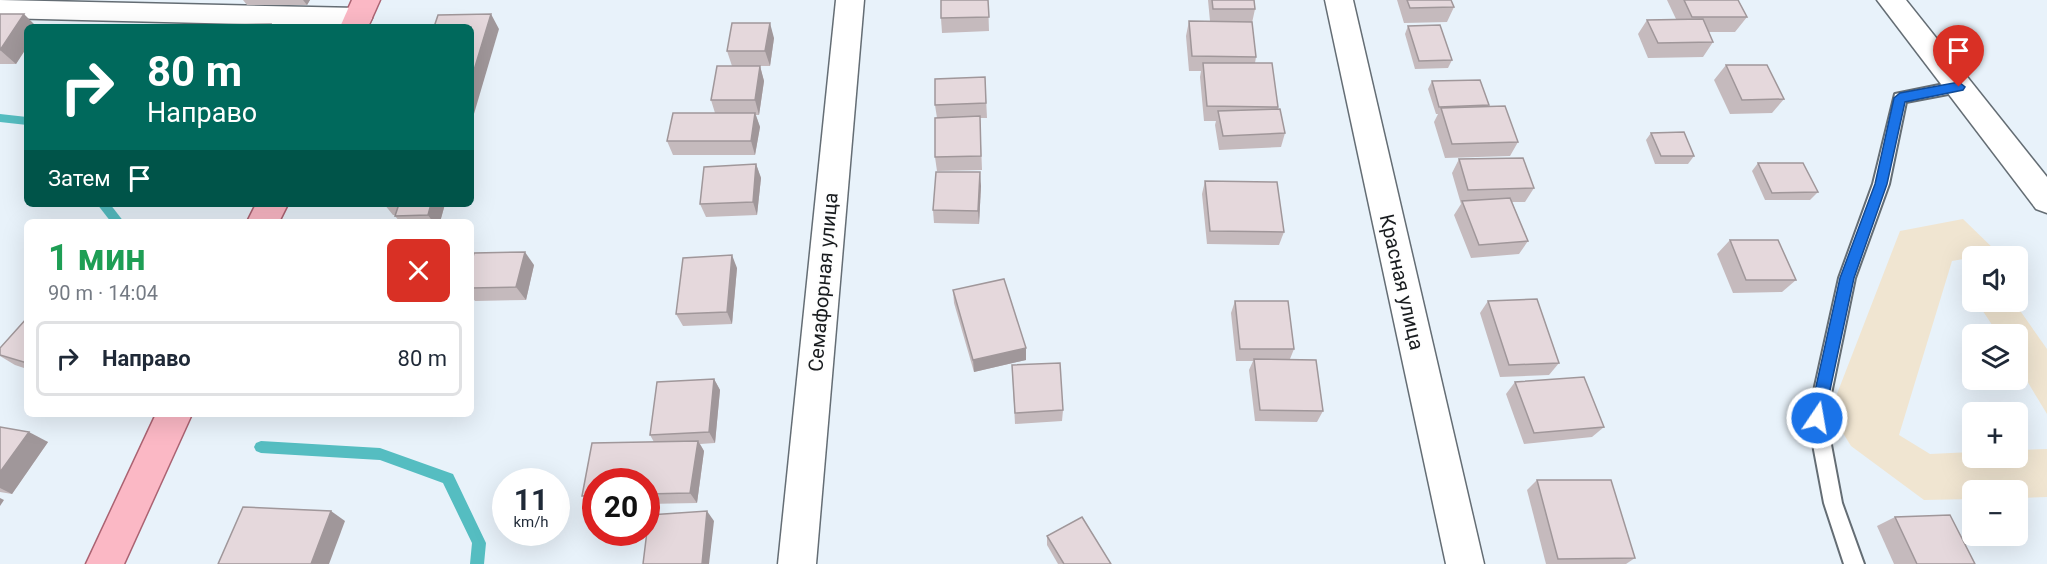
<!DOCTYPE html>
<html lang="ru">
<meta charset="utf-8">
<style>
:root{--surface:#fff;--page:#f2f2f3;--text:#1f2937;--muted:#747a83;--line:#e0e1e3}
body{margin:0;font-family:Roboto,sans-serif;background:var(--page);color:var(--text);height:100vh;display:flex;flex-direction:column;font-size:22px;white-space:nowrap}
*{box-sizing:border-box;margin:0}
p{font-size:20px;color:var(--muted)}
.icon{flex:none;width:33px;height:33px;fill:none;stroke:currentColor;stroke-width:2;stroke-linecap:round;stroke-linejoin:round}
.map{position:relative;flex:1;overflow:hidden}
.sheet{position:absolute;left:24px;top:219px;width:450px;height:198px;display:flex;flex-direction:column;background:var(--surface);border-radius:9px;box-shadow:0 6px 24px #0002}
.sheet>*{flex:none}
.guide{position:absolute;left:24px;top:24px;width:450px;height:183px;border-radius:9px;box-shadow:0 6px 24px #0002;background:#00695c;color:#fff;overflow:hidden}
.tools{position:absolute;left:1962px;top:246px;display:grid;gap:12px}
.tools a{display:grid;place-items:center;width:66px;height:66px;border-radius:9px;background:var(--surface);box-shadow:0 6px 24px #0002;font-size:30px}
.speed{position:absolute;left:492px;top:468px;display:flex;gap:12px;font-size:30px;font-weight:700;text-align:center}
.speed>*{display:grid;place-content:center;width:78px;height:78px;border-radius:50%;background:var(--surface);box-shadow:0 6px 24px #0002;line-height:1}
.speed small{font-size:15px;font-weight:400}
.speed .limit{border:9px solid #d22;background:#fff;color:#111}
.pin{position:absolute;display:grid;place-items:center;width:51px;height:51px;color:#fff;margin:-62px -26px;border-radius:50% 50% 50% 0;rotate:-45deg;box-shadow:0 0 6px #0007}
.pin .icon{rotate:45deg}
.me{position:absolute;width:66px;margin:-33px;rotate:12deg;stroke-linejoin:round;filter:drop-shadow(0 0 4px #0008)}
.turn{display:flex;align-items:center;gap:21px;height:126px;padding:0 24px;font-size:27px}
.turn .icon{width:78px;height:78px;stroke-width:2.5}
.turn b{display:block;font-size:42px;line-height:51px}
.then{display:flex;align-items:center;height:57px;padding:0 24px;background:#0003;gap:12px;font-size:22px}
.round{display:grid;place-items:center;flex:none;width:63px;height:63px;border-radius:9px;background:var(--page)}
.head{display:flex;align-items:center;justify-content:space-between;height:102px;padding:0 24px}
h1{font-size:36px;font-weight:700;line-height:45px;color:#1e9e55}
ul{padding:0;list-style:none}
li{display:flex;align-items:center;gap:18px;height:75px;margin:0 12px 9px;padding:0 12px;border:3px solid var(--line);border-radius:9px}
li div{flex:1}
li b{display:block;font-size:22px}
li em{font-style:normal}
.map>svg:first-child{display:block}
.industrial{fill:#f0e5d1}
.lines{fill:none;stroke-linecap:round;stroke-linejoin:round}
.stream{fill:#55bdc1;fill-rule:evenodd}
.lane-casing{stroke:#646d74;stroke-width:4}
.street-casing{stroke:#646d74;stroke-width:3}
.primary-casing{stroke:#ab6372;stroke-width:3}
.lane{fill:#fff;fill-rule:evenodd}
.street{fill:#fff;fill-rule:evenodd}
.primary{fill:#fbb8c5;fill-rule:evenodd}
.wall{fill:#c5babd}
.shaded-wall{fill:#a0979a}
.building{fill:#e5d8dc;stroke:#a0979a;stroke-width:1.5}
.route{fill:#1a73e8;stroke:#114b97;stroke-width:1.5}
.labels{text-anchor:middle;stroke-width:4.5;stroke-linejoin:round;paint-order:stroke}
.street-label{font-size:20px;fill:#191c1f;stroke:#fefefe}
</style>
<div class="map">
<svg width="2047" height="564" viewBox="0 0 2047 564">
<rect width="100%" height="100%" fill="#e8f2fa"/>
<!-- industrial -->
<g class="industrial">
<path d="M1963,219l35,34 -46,8 -53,174 31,19 42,-2v6h46v-8l29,-1v48l-29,1v-8h-46v9l-48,1 -73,-54 -21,-34 70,-181z"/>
<path d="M1977,302h37l33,47v65l-29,-48v-32h-20z"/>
</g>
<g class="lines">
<!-- stream -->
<g class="stream">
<path d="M0,114l27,3v8l-27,-3z"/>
<path d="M97,204h13l14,18h-13z"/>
<path d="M261,441l119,7 73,26 33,69 -2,21h-14l2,-21 -29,-60 -63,-23 -119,-7 -5,-2 -2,-4 2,-4z"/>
</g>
<defs>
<path id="lane" d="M1959,81l5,2 2,4 -2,4 -58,11 -17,82 -34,94 -29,140 16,85 22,61h-20l-20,-61 -16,-85 31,-140 34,-94 22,-90z"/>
<g id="street">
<path d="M0,0l358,8 10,3 4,7 -4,7 -6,2 -362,-9z"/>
<path d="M836,0h28l-48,564h-38z"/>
<path d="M1325,0h28l131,564h-38z"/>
<path d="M1877,0h29l141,177v36l-11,-4z"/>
</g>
<g id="primary">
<path d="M352,0h28l-12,27h-28z"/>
<path d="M256,204h32l-9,18h-32z"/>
<path d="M156,414h36l-68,150h-38z"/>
</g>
</defs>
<!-- lane casing -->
<use href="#lane" class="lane-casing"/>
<!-- street casing -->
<use href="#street" class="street-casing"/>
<!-- primary casing -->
<use href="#primary" class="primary-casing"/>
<!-- lane -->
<use href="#lane" class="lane"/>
<!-- street -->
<use href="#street" class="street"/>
<!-- primary -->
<use href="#primary" class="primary"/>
</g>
<!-- wall -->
<g class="wall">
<path d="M243,0h67l-3,5h-60z"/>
<path d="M988,0l1,31 -47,2 -1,-15z"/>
<path d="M1208,0h46l1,9 -3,14 4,34 -1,6 23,44v2l7,24 -4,14 -62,3 -4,-25 1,-4h-12l-4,-44 1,-6h-12l-3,-35 3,-15h21z"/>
<path d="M1397,0h54l3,7 -7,15 -43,1z"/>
<path d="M1667,0h71l9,17 -12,15h-26l4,10 -10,15 -55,1 -10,-24 9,-14 29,-1z"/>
<path d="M0,14l27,13v20l-11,17h-16z"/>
<path d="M1408,26l44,34 -4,8 -33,1 -10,-35z"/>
<path d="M774,38l-4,28h-38l-5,-15z"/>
<path d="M1726,65l58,34 -12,14 -42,1 -16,-34z"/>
<path d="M760,66l4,15 -5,34h-3l4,12 -5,28h-82l-6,-14 48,-28 -4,-13z"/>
<path d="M985,77l2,41h-7l2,52 -45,1 -2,-14 2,-39 -2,-13z"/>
<path d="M1432,81l57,24 -1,1 30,36 -8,14 -65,2 -11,-36 4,-8h-2l-8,-25z"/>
<path d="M1651,133l43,23 -6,8h-33l-9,-24z"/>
<path d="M1459,159l75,29 -9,14h-13l16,39 -9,13 -48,4 -17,-43 7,-11 -9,-31z"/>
<path d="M1758,163l60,29 -8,8h-45l-13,-29z"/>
<path d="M756,164l5,14 -4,37 -51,2 -6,-13z"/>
<path d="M1205,181l79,51 -5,13 -72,-1 -5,-50z"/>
<path d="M981,186l-2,38 -45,-1 -1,-13z"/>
<path d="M384,204h61l-5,18h-40l-5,-6v-1h-2z"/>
<path d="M1730,240l66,40 -14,12 -49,1 -16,-39z"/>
<path d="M471,265h63l-8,35 -51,1 -4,-5z"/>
<path d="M737,268l-5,56 -49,2 -7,-12z"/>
<path d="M953,290l73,58v12l-52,12 -20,-69z"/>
<path d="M1235,301l59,48 -4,10 33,52 -6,11 -62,-1 -6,-51 4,-9h-17l-5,-48z"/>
<path d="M1488,301l71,62 -10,12 -49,2 -20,-64z"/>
<path d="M27,318v51l-12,-4 -15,-9v-8z"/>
<path d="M1012,365l51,45 -1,11 -47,3z"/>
<path d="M714,379l6,11 -5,53 -15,1 4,7 -7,52 -51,1v-22h-50v23h-5l-9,-9 10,-53 62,-1 -4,-7 7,-53z"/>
<path d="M1515,382l89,45 -12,10 -68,7 -18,-50z"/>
<path d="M0,427l48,15 -36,52 -12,-2z"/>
<path d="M1537,480l98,78 -9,6h-80l-19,-74z"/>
<path d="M1895,517l80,47h-81l-17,-38z"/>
<path d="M1047,536l64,28h-53l-11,-19z"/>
</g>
<!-- shaded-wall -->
<g class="shaded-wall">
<path d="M303,0h7l-3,5z"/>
<path d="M24,14l13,13h-10v20l-11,17 -16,-14z"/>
<path d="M491,14l8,15 -28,95v-44z"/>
<path d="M770,23l4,15 -4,28 -5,-15z"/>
<path d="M760,66l4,15 -5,34 -4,-15z"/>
<path d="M755,113l5,14 -5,28 -4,-14z"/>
<path d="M756,164l5,14 -4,37 -4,-13z"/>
<path d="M980,172l1,14 -2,38 -1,-13z"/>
<path d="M431,204h14l-5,18h-7l-5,-7z"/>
<path d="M525,252l9,13 -8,35 -10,-13z"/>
<path d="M732,255l5,13 -5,56 -5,-12z"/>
<path d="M1026,348v12l-52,12 -1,-12z"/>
<path d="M714,379l6,11 -5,53 -6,-11z"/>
<path d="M29,432l19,10 -36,52 -12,-6v-16z"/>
<path d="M698,441l6,10 -7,52 -7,-10z"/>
<path d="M0,498l4,2 -4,6z"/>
<path d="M331,511l14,10 -16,43h-18z"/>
<path d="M707,511l7,10 -5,43h-7z"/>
</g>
<!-- building -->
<g class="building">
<path d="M941,0h47l1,17 -48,1z"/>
<path d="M1212,0h42l1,9h-42z"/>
<path d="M1407,0h44l3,7 -44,1z"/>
<path d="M1684,0h54l9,17h-55z"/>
<path d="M0,14h24l-24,36z"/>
<path d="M491,14l-20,66v-53h-37l4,-12z"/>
<path d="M1703,19l10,23 -55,1 -11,-23z"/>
<path d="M1189,21l63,1 4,35 -64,-1z"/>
<path d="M732,23h38l-5,28h-38z"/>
<path d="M271,24l-1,3h-58l1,-2z"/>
<path d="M1440,25l12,35 -33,1 -11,-35z"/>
<path d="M1203,63h69l6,44 -71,-1z"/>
<path d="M1726,65h41l17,34 -42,1z"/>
<path d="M717,66h43l-5,34h-44z"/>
<path d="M985,77l1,26 -51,2v-26z"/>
<path d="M1480,80l9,25 -50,2 -7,-26z"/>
<path d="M1505,106l13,36 -66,2 -11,-36z"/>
<path d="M1280,109l5,24 -62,3 -5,-25z"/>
<path d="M673,113h82l-4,28h-84z"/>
<path d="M980,116l1,40 -46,1v-39z"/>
<path d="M1684,132l10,24h-33l-10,-23z"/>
<path d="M1523,158l11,30 -66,2 -9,-31z"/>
<path d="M1758,163h45l15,29 -46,1z"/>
<path d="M756,164l-3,38 -53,2 4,-37z"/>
<path d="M936,172h44l-2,39 -45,-1z"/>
<path d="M1205,181l72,1 7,50 -74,-1z"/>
<path d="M1510,198l18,43 -49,4 -17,-44z"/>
<path d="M399,204h32l-3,11 -33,1z"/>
<path d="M1730,240h48l18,40h-50z"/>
<path d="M525,252l-9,35 -45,1v-23l3,-12z"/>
<path d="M732,255l-5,57 -51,2 7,-56z"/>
<path d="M1004,279l22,69 -53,12 -20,-70z"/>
<path d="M1537,299l22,64 -50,2 -21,-64z"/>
<path d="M1235,301h53l6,48h-54z"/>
<path d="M27,318v45l-27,-8v-7z"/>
<path d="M1254,359l62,1 7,51 -63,-1z"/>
<path d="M1060,363l3,47 -48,3 -3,-48z"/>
<path d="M1584,377l20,50 -70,6 -19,-51z"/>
<path d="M714,379l-5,53 -59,3 7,-53z"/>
<path d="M0,427l29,5 -29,40z"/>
<path d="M698,441l-8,52 -44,1v-12h-50v13l-14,1 10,-53z"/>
<path d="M1537,480h74l24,78 -77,1z"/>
<path d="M243,507l88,4 -20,53h-93z"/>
<path d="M707,511l-5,53h-59l6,-49z"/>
<path d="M1950,515l25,49h-58l-22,-47z"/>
<path d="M1082,517l29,47h-47l-17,-28z"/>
</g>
<!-- route -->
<path class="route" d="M1959,82l6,5 -2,3 -58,12 -18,82 -33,94 -30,140 -2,5 -5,2 -5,-2 -3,-5 31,-140 35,-94 19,-86 6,-5z"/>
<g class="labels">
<!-- street labels -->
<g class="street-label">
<text transform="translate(823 282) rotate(-85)" y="7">Семафорная улица</text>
<text transform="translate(1402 282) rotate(77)" y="7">Красная улица</text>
</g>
</g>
</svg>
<div class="tools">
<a><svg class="icon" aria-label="sound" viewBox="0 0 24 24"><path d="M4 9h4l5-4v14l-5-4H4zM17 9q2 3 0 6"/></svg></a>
<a><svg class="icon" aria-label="layers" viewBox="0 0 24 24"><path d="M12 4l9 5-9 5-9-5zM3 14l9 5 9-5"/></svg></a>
<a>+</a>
<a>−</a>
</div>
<div class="speed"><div>11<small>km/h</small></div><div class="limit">20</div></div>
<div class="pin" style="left:1959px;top:87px;background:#d93025"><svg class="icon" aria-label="arrive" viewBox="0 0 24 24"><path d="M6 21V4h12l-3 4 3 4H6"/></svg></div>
<svg class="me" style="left:1817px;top:418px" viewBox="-20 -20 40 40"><circle r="17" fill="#1a73e8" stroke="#fff" stroke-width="3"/><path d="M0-11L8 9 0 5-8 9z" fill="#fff"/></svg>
<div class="guide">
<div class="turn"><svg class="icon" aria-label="right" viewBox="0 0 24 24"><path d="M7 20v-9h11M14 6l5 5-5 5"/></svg><div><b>80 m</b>Направо</div></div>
<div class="then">Затем<svg class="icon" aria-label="arrive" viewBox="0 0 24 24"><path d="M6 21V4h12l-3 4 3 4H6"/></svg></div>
</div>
<section class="sheet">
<div class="head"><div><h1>1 мин</h1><p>90 m · 14:04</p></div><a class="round" style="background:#d93025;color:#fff"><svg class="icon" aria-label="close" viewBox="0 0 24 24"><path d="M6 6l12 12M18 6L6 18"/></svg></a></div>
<ul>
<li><svg class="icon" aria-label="right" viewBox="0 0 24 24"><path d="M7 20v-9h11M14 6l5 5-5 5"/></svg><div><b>Направо</b></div><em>80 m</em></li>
</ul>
</section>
</div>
